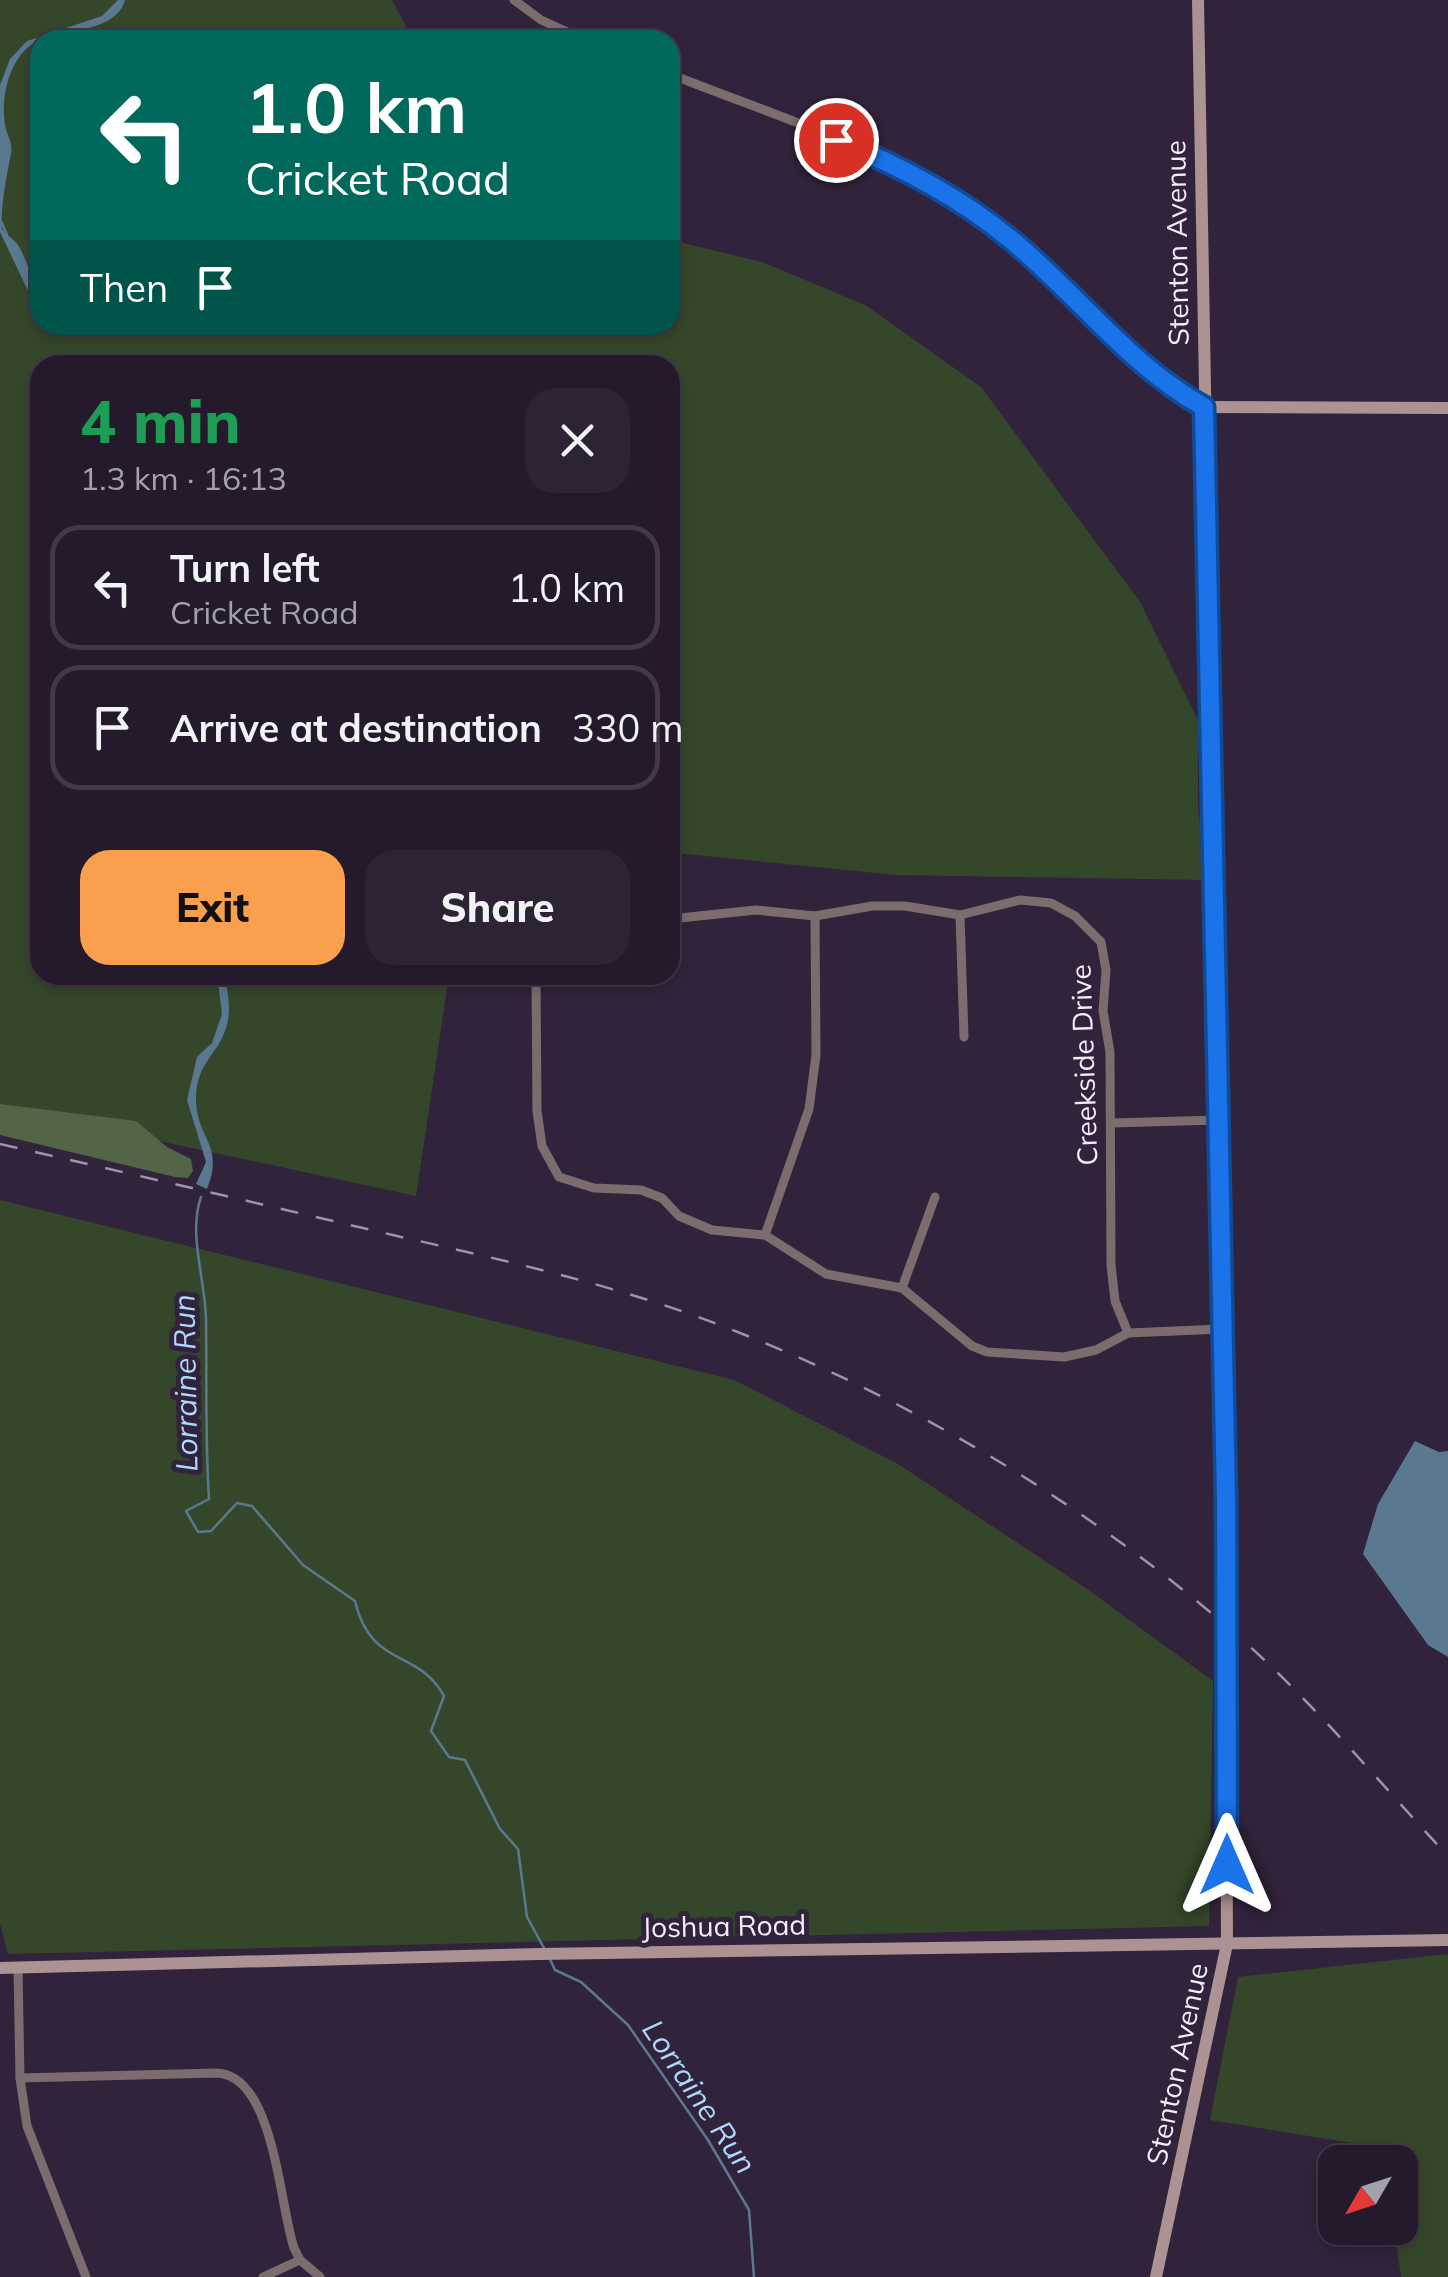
<!DOCTYPE html>
<meta charset="utf-8">
<style>
:root{--surface:#251a2c;--page:#2d2334;--text:#f1f3f6;--muted:#a3a1a9;--line:#423848;--accent:#f99f4d}
body{margin:0;font-family:Mulish,sans-serif;background:var(--page);color:var(--text);height:100vh;display:flex;flex-direction:column;font-size:38px;white-space:nowrap}
*{box-sizing:border-box;margin:0}
p{font-size:32px;color:var(--muted)}
.icon{flex:none;width:55px;height:55px;fill:none;stroke:currentColor;stroke-width:2;stroke-linecap:round;stroke-linejoin:round}
.map{position:relative;flex:1;overflow:hidden}
.drawer{position:absolute;left:30px;top:355px;width:650px;height:630px;display:flex;flex-direction:column;background:var(--surface);border-radius:30px;box-shadow:0 5px 15px #0003,0 0 0 2px var(--line)}
.drawer>*{flex:none}
.top-card{position:absolute;left:30px;top:30px;width:650px;height:305px;border-radius:30px;box-shadow:0 5px 15px #0003,0 0 0 2px var(--line);background:#00695c;color:#fff;overflow:hidden}
.needle{width:65px;rotate:231deg}
.buttons{position:absolute;left:1318px;top:2145px;display:grid;gap:20px}
.buttons a{display:grid;place-items:center;width:100px;height:100px;border-radius:20px;background:var(--surface);box-shadow:0 5px 15px #0003,0 0 0 2px var(--line);font-size:50px}
.pin{position:absolute;display:grid;place-items:center;width:85px;height:85px;color:#fff;margin:-42px;border:5px solid #fff;border-radius:50%;box-shadow:0 2px 10px #0007}
.me{position:absolute;width:110px;margin:-55px;rotate:0deg;stroke-linejoin:round;filter:drop-shadow(0 0 8px #0008)}
.turn{display:flex;align-items:center;gap:35px;height:210px;padding:0 50px;font-size:45px}
.turn .icon{width:130px;height:130px;stroke-width:2.5}
.turn b{display:block;font-size:70px;line-height:85px}
.then{display:flex;align-items:center;height:95px;padding:0 50px;background:#0003;gap:20px;font-size:38px}
.round{display:grid;place-items:center;flex:none;width:105px;height:105px;border-radius:30px;background:var(--page)}
.summary{display:flex;align-items:center;justify-content:space-between;height:170px;padding:0 50px}
h1{font-size:60px;font-weight:800;line-height:75px;color:#1e9e55}
.cta{display:flex;gap:20px;margin-top:auto;padding:20px 50px}
.cta a{flex:1;height:115px;border-radius:30px;background:var(--accent);color:#111;font-size:40px;font-weight:800;line-height:115px;text-align:center}
.cta a+a{background:var(--page);color:var(--text)}
ul{padding:0;list-style:none}
li{display:flex;align-items:center;gap:30px;height:125px;margin:0 20px 15px;padding:0 30px;border:5px solid var(--line);border-radius:30px}
li div{flex:1}
li b{display:block;font-size:38px}
li em{font-style:normal}
.map>svg:first-child{display:block}
.green{fill:#35472b}
.forest{fill:#526547}
.water{fill:#597991}
.lines{fill:none;stroke-linecap:round;stroke-linejoin:round}
.stream{stroke:#597991;stroke-width:2.5}
.street{stroke:#7d6c6d;stroke-width:9}
.secondary{stroke:#ac9293;stroke-width:12}
.rail{stroke:#9e93a7;stroke-width:2.5;stroke-dasharray:18 18;stroke-linecap:butt}
.route-casing{stroke:#114b97;stroke-width:25}
.route{stroke:#1a73e8;stroke-width:18}
.labels{text-anchor:middle;stroke-width:10;stroke-linejoin:round;paint-order:stroke}
.street-label{font-size:28px;fill:#f5edfd;stroke:#31233b}
.water-label{font-size:30px;font-style:italic;fill:#add9fb;stroke:#31233b}
</style>
<div class="map">
<svg width="1448" height="2277" viewBox="0 0 1448 2277">
<rect width="100%" height="100%" fill="#31233b"/>
<!-- green -->
<g class="green">
<path d="M0,0h392l21,40h-373v285h630v-85l92,22 103,43 116,82 159,215 58,118v89l10,71 -312,-5 -221,-22 -5,-5v-483h-630v610h409l-33,221 -416,-89z"/>
<path d="M0,1200l734,180 164,84 189,125 126,92 -4,245 -1201,28 -8,-30z"/>
<path d="M1448,1954v323h-47l-7,-49h6v-66h-15l-2,-14 -173,-28 28,-143z"/>
</g>
<!-- forest -->
<path class="forest" d="M0,1104l136,17 31,26 24,12 2,12 -5,7 -13,-1 -175,-42z"/>
<!-- water -->
<g class="water">
<path d="M118,0h7c-9,32 -60,30 -85,40 -29,12 -40,54 -35,85 2,11 8,17 6,29 -4,19 -11,56 -9,75 3,5 12,10 16,16 9,14 22,55 22,71l-40,-84v-147l10,-26 17,-18 75,-25z"/>
<path d="M217,975h7c20,77 -28,71 -28,124 0,40 29,45 11,90l-11,-5 10,-22 -19,-62 10,-43 15,-14 10,-29z"/>
<path d="M1415,1441l24,11 9,-1v206l-20,-12 -65,-91 15,-50z"/>
</g>
<g class="lines">
<!-- stream -->
<g class="stream">
<path d="M0,219l7,16"/>
<path d="M201,1197c-13,37 4,81 5,122 1,60 -1,119 3,180l-23,12 12,21 13,-1 26,-28 15,3 51,59 52,36c16,68 63,47 89,95l-13,35 18,26 16,3 35,69 18,20 9,68 17,31"/>
<path d="M550,1959l5,11 26,12 47,43 80,115 41,70 5,67"/>
</g>
<!-- street -->
<g class="street">
<path d="M514,0l27,20 44,20"/>
<path d="M670,74c115,46 244,83 340,165 66,55 118,127 194,168"/>
<path d="M960,915l4,122"/>
<path d="M670,919l86,-9 59,6 57,-10h33l55,9 60,-15 31,3 24,13 26,26 5,28 -3,41 7,41 1,213 4,36 13,32"/>
<path d="M536,975l1,136 5,35 17,31 35,11 47,2 21,8 17,18 33,14 53,5 61,39 76,14 70,58 15,6 77,5 32,-7 32,-17 94,-4"/>
<path d="M1111,1123l107,-3"/>
<path d="M765,1235l44,-126 7,-54 -1,-139"/>
<path d="M902,1288l33,-91"/>
<path d="M18,1968l2,110 7,48 59,151"/>
<path d="M20,2078l196,-5c58,1 63,130 78,175l6,12 20,17"/>
<path d="M263,2277l37,-17"/>
</g>
<!-- secondary -->
<g class="secondary">
<path d="M1204,407l244,1"/>
<path d="M0,1968l540,-14 908,-14"/>
<path d="M1156,2277l71,-333 -2,-447 -27,-1497"/>
</g>
<!-- rail -->
<path class="rail" d="M0,1144c132,30 265,61 397,92 110,25 223,50 328,91 181,70 350,170 498,296 82,69 152,155 225,233"/>
</g>
<g class="lines">
<defs>
<path id="route" d="M836,140c62,25 122,56 173,98 67,54 118,126 195,169l22,1090 1,368"/>
</defs>
<!-- route casing -->
<use href="#route" class="route-casing"/>
<!-- route -->
<use href="#route" class="route"/>
</g>
<g class="labels">
<!-- street labels -->
<g class="street-label">
<text transform="translate(1177 243) rotate(-91)" y="10">Stenton Avenue</text>
<text transform="translate(1084 1065) rotate(-92)" y="10">Creekside Drive</text>
<text transform="translate(724 1926) rotate(-1)" y="10">Joshua Road</text>
<text transform="translate(1177 2064) rotate(-78)" y="10">Stenton Avenue</text>
</g>
<!-- water labels -->
<g class="water-label">
<text transform="translate(186 1383) rotate(-91)" y="10">Lorraine Run</text>
<text transform="translate(699 2097) rotate(56)" y="10">Lorraine Run</text>
</g>
</g>
</svg>
<div class="buttons">
<a><svg class="needle" viewBox="-14 -14 28 28"><path d="M0-13l5 13h-10z" fill="#e53935"/><path d="M0 13l5-13h-10z" fill="#a3a1a9"/></svg></a>
</div>
<div class="pin" style="left:836px;top:140px;background:#d93025"><svg class="icon" aria-label="arrive" viewBox="0 0 24 24"><path d="M6 21V4h12l-3 4 3 4H6"/></svg></div>
<svg class="me" style="left:1227px;top:1865px" viewBox="-20 -20 40 40"><path d="M0-17L14 15 0 8-14 15z" fill="#1a73e8" stroke="#fff" stroke-width="4"/></svg>
<div class="top-card">
<div class="turn"><svg class="icon" aria-label="left" viewBox="0 0 24 24"><path d="M17 20v-9H6M10 6l-5 5 5 5"/></svg><div><b>1.0 km</b>Cricket Road</div></div>
<div class="then">Then<svg class="icon" aria-label="arrive" viewBox="0 0 24 24"><path d="M6 21V4h12l-3 4 3 4H6"/></svg></div>
</div>
<section class="drawer">
<div class="summary"><div><h1>4 min</h1><p>1.3 km · 16:13</p></div><a class="round"><svg class="icon" aria-label="close" viewBox="0 0 24 24"><path d="M6 6l12 12M18 6L6 18"/></svg></a></div>
<ul>
<li><svg class="icon" aria-label="left" viewBox="0 0 24 24"><path d="M17 20v-9H6M10 6l-5 5 5 5"/></svg><div><b>Turn left</b><p>Cricket Road</p></div><em>1.0 km</em></li>
<li><svg class="icon" aria-label="arrive" viewBox="0 0 24 24"><path d="M6 21V4h12l-3 4 3 4H6"/></svg><div><b>Arrive at destination</b></div><em>330 m</em></li>
</ul>
<div class="cta"><a>Exit</a><a>Share</a></div>
</section>
</div>
